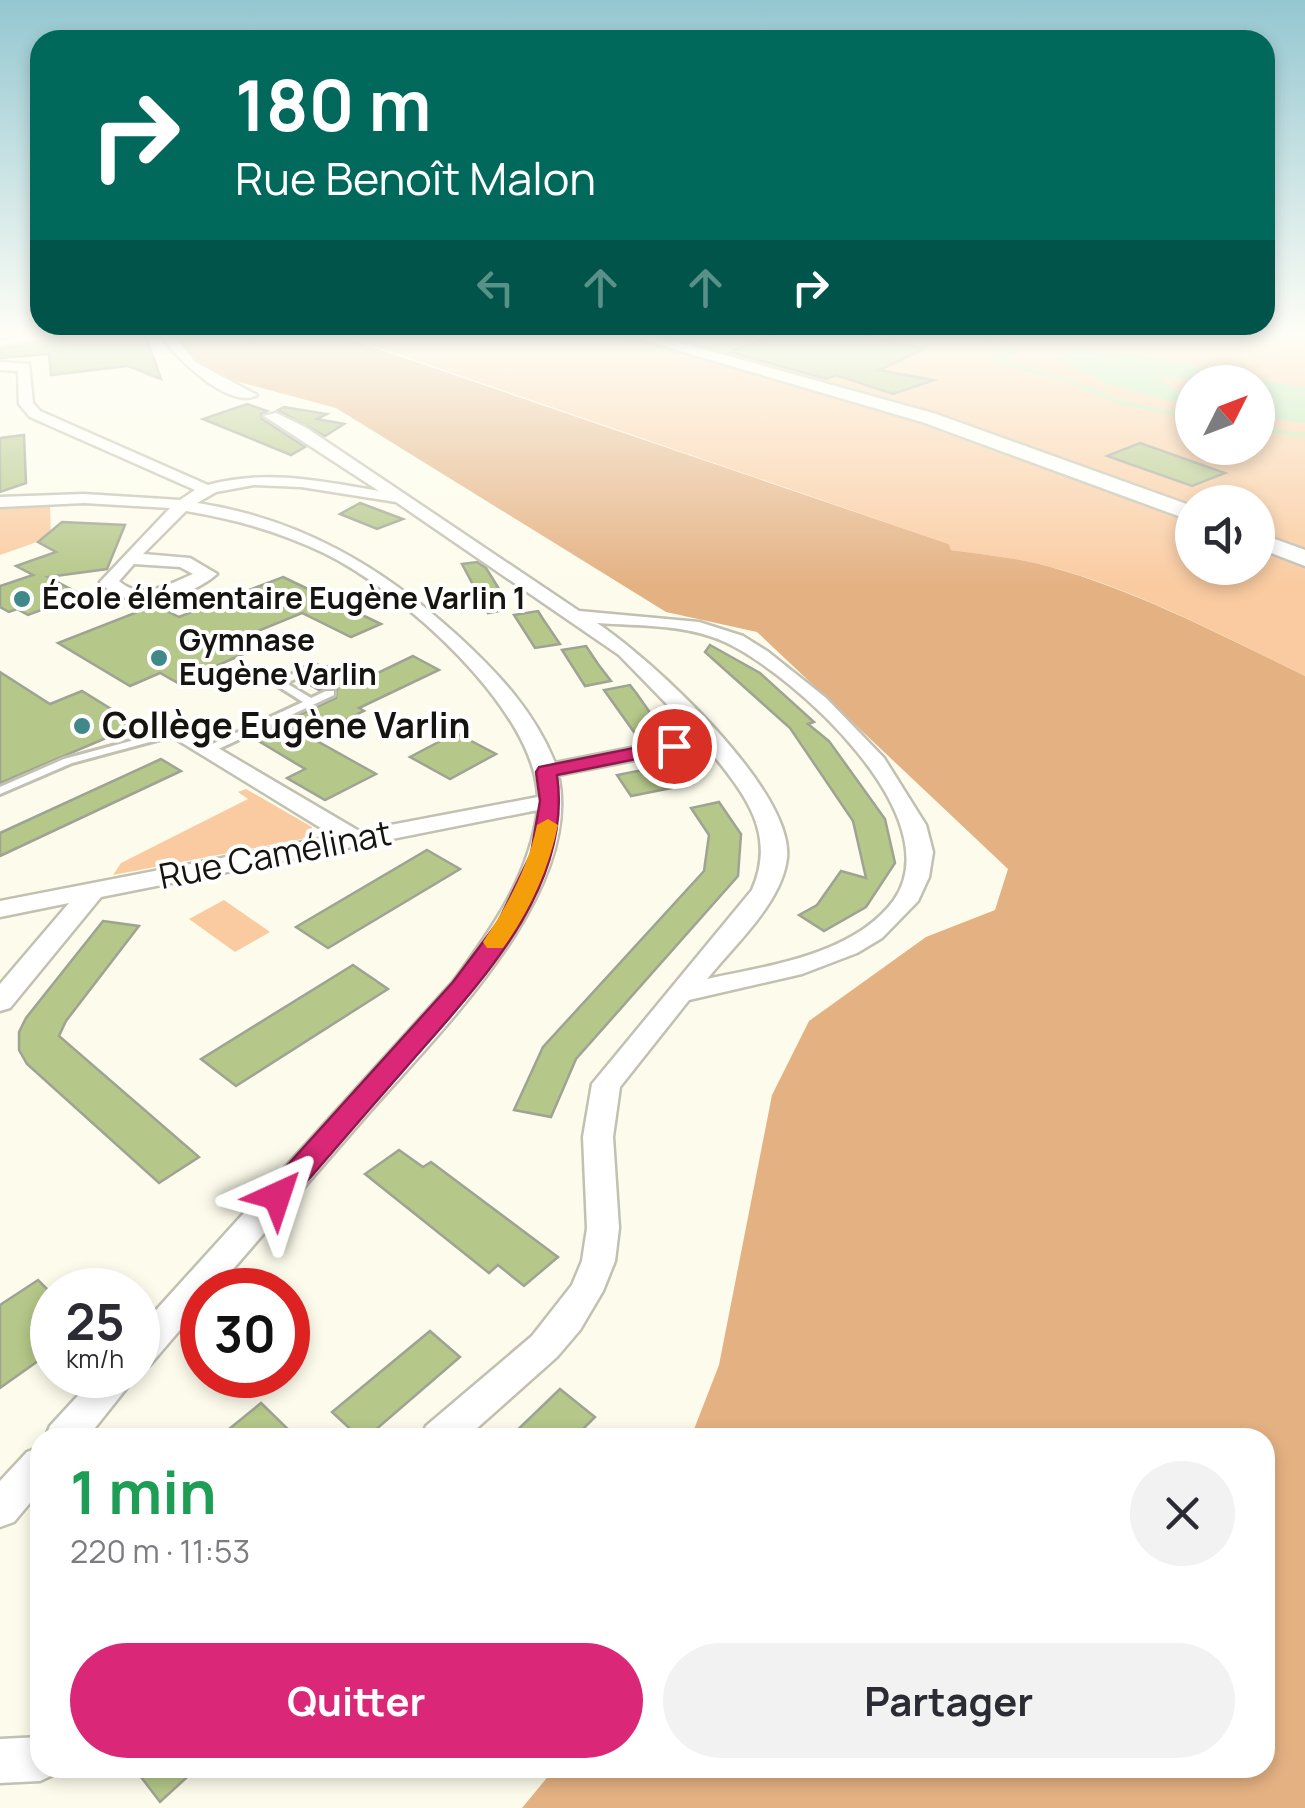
<!DOCTYPE html>
<html lang="fr">
<meta charset="utf-8">
<style>
:root{--surface:#fff;--page:#f2f2f3;--text:#2b2b33;--muted:#7c7c81;--accent:#db2777}
body{margin:0;font-family:Manrope,sans-serif;background:var(--page);color:var(--text);height:100vh;display:flex;flex-direction:column;font-size:38px;white-space:nowrap}
*{box-sizing:border-box;margin:0}
p{font-size:32px;color:var(--muted)}
.icon{flex:none;width:55px;height:55px;fill:none;stroke:currentColor;stroke-width:2;stroke-linecap:round;stroke-linejoin:round}
.map{position:relative;flex:1;overflow:hidden}
.panel{position:absolute;left:30px;top:1428px;width:1245px;height:350px;display:flex;flex-direction:column;background:var(--surface);border-radius:30px;box-shadow:0 5px 15px #0003}
.panel>*{flex:none}
.guide{position:absolute;left:30px;top:30px;width:1245px;height:305px;border-radius:30px;box-shadow:0 5px 15px #0003;background:#00695c;color:#fff;overflow:hidden}
.needle{width:65px;rotate:48deg}
.controls{position:absolute;left:1175px;top:365px;display:grid;gap:20px}
.controls a{display:grid;place-items:center;width:100px;height:100px;border-radius:50%;background:var(--surface);box-shadow:0 5px 15px #0003;font-size:50px}
.speed{position:absolute;left:30px;top:1268px;display:flex;gap:20px;font-size:50px;font-weight:700;text-align:center}
.speed>*{display:grid;place-content:center;width:130px;height:130px;border-radius:50%;background:var(--surface);box-shadow:0 5px 15px #0003;line-height:1}
.speed small{font-size:25px;font-weight:400}
.speed .limit{border:15px solid #d22;background:#fff;color:#111}
.pin{position:absolute;display:grid;place-items:center;width:85px;height:85px;color:#fff;margin:-42px;border:5px solid #fff;border-radius:50%;box-shadow:0 2px 10px #0007}
.me{position:absolute;width:110px;margin:-55px;rotate:42deg;stroke-linejoin:round;filter:drop-shadow(0 0 8px #0008)}
.turn{display:flex;align-items:center;gap:35px;height:210px;padding:0 40px;font-size:45px}
.turn .icon{width:130px;height:130px;stroke-width:2.5}
.turn b{display:block;font-size:70px;line-height:85px}
.lanes{display:flex;align-items:center;height:95px;padding:0 40px;background:#0003;justify-content:center;gap:50px;direction:ltr}
.lanes .off{opacity:.35}
.round{display:grid;place-items:center;flex:none;width:105px;height:105px;border-radius:52px;background:var(--page)}
.headline{display:flex;align-items:center;justify-content:space-between;height:170px;padding:0 40px}
h1{font-size:60px;font-weight:700;line-height:75px;color:#1e9e55}
.button{display:flex;gap:20px;margin-top:auto;padding:20px 40px}
.button a{flex:1;height:115px;border-radius:60px;background:var(--accent);color:#fff;font-size:40px;font-weight:700;line-height:115px;text-align:center}
.button a+a{background:var(--page);color:var(--text)}
.map>svg:first-child{display:block}
.green{fill:#facba1;fill-rule:evenodd}
.forest{fill:#e4b182}
.water{fill:#b7e4af}
.lines{fill:none;stroke-linecap:round;stroke-linejoin:round}
.stream{stroke:#b7e4af;stroke-width:4}
.building{fill:#b5c789;stroke:#9ea394;stroke-width:2.5}
.lane-casing{stroke:#c2c0b1;stroke-width:6}
.street-casing{stroke:#c2c0b1;stroke-width:5}
.secondary-casing{stroke:#c2c0b1;stroke-width:5}
.lane{fill:#fff;fill-rule:evenodd}
.street{fill:#fff;fill-rule:evenodd}
.secondary{fill:#fff;fill-rule:evenodd}
.route{fill:#db2777;stroke:#8e194d;stroke-width:2.5}
.slow{fill:#f59e0b}
.poi-dot{fill:#40888a;stroke:#fff;stroke-width:4}
.labels{text-anchor:middle;stroke-width:8;stroke-linejoin:round;paint-order:stroke}
.far-poi-label{font-size:30px;font-weight:bold;fill:#15140f;stroke:#fff;text-anchor:start}
.poi-label{font-size:35px;font-weight:bold;fill:#15140f;stroke:#fff;text-anchor:start}
.street-label{font-size:35px;fill:#15140f;stroke:#fff}
</style>
<div class="map">
<svg width="1305" height="1808" viewBox="0 0 1305 1808">
<rect width="100%" height="100%" fill="#fdfcec"/>
<!-- green -->
<g class="green">
<path d="M337,333h968v343c-84,-41 -179,-92 -270,-113 -28,-6 -57,-9 -84,-13l-2,-6zM1192,382h66v66h-66zM1192,502h66v66h-66z"/>
<path d="M50,504l1,33 -51,18v-48z"/>
<path d="M246,789l66,38 1,5 -11,7 -189,36 8,-12 127,-64 -10,-7z"/>
<path d="M224,900l46,32 -35,20 -46,-33z"/>
</g>
<!-- forest -->
<path class="forest" d="M173,333h158l618,211 2,6c28,4 57,7 84,13 91,22 186,72 270,113v1132h-783l33,-40h710v-330l-574,-1 28,-72 53,-270 37,-74 117,-84 69,-27 13,-41 -251,-237 -91,-20 -330,-204 -116,-31 -34,-25z"/>
<!-- water -->
<path class="water" d="M1075,351l69,5 161,32v35l-47,-6v-11l18,-2 -18,-11v-11l-99,-4 15,12 18,7v10l-85,-23 -52,-26z"/>
<g class="lines">
<!-- stream -->
<g class="stream">
<path d="M985,333l31,20 -20,4 1,4 66,18 59,24 70,14"/>
<path d="M1258,429l47,6"/>
</g>
</g>
<!-- building -->
<g class="building">
<path d="M73,333h72l16,46 -33,-13 -77,9 -2,-21 -49,4v-9l70,-12z"/>
<path d="M779,333h77l68,16 -45,21 55,10 -41,14 -57,-19 -10,4 -96,-27z"/>
<path d="M247,404l20,7 -6,3 1,5 43,28 -14,8 -88,-36z"/>
<path d="M284,407l43,7 -10,5 27,5 -19,12 -47,-26z"/>
<path d="M24,435l2,48 -26,9v-54z"/>
<path d="M1140,443l85,30 -33,13 -85,-30z"/>
<path d="M360,503l43,16 -26,10 -37,-15z"/>
<path d="M62,522l63,3 -18,44 -59,8 34,18 -54,20 -11,-6 -8,3 -9,-5v-21l33,-11 -17,-9 40,-14 -18,-10z"/>
<path d="M477,562l9,6 20,32v10l-18,3 -26,-49z"/>
<path d="M283,577l98,47 -30,13 -49,-24 -54,22 18,9 -88,39 -18,-10 -30,13 -72,-43 97,-38 24,12z"/>
<path d="M538,611l5,8 17,25 -25,4 -21,-33z"/>
<path d="M710,645l50,28 54,49 -6,2 21,17 56,78 10,44 -29,44 -42,24 -25,-16 18,-10 24,-34 25,7 -13,-57 -63,-93 -85,-76z"/>
<path d="M586,646l12,18 13,17 -26,5 -23,-36z"/>
<path d="M413,656l26,14 -80,38 5,3 -54,26 66,37 -51,26 -38,-22 18,-9 -53,-32 84,-39 1,-10 -18,2 -18,-10 21,-12 7,-2 30,16z"/>
<path d="M0,672l50,32 32,-13 55,34 -137,58z"/>
<path d="M630,685l7,9 23,33 -26,5 -30,-42z"/>
<path d="M456,733l40,21 -46,25 -40,-22z"/>
<path d="M161,759l20,12 -181,85v-23z"/>
<path d="M678,763l14,21 -61,12 -14,-21z"/>
<path d="M719,802l22,32 -3,42 -162,183 -25,58 -37,-7 29,-63 161,-176 5,-36 -18,-27z"/>
<path d="M427,850l33,19 -132,79 -32,-21z"/>
<path d="M103,921l36,5 -73,95 -7,15 140,121 -40,26 -132,-119 -8,-14v-18l7,-14z"/>
<path d="M353,965l35,24 -152,97 -35,-27z"/>
<path d="M399,1150l24,17 8,-5 127,95 -34,29 -26,-21 -9,8 -124,-99z"/>
<path d="M38,1280l14,14v57l-52,37v-83z"/>
<path d="M430,1331l30,26 -94,81h-6l-28,-26z"/>
<path d="M560,1389l35,28 -21,21h-65z"/>
<path d="M261,1403l36,35h-79z"/>
<path d="M152,1768h45l-37,34 -19,-25z"/>
</g>
<g class="lines">
<defs>
<g id="lane">
<path d="M56,333h13l-69,12 1,-4z"/>
<path d="M314,664l5,3 -1,2 -32,14 25,15 15,-7h8v4l-120,56h-8l-1,-2 1,-2 97,-45 -30,-19z"/>
<path d="M179,728l4,1v4l-111,30 -72,31v-7l64,-28z"/>
</g>
<g id="street">
<path d="M160,333h12l23,29 62,33c-26,16 -85,-39 -97,-62z"/>
<path d="M0,362l29,2 4,39 7,8 168,74c59,-16 113,-4 171,6l-115,-75 12,-3 29,14 274,184 120,11 44,14 24,15 59,47 58,60 42,67 7,27 -4,25 -11,24 -36,37 -25,15 -55,21 -113,26 -69,87 -7,50 6,91 -4,33 -12,30 -23,39 -23,27 -91,81h-45l5,-12 106,-90 40,-51 10,-24 5,-33 -4,-91 9,-53 160,-194c26,-59 -10,-99 -46,-144l-148,29c27,118 -122,260 -193,342 -50,57 -100,115 -150,173h-13v14l-52,61 -12,4v-39l315,-348c39,-53 76,-105 85,-172l-437,87 -91,111 -10,3v-27l69,-81 -69,14v-16l334,-65 -163,-100 -3,-5 3,-5 8,-1 180,106 179,-34c-3,-89 -138,-207 -214,-244 -44,-21 -89,-34 -138,-42l-43,43 47,4 27,16c-29,25 -89,41 -117,8l70,-74 -86,-5 -84,4v-10l84,-3 96,6 15,-10 -165,-73 -11,-13 -1,-33 -18,-1zM254,485l47,2 95,15 223,153 78,80 -142,28c-21,-52 -57,-90 -97,-127 -76,-69 -157,-117 -261,-133l19,-11zM134,564l46,3 13,7c-23,10 -52,27 -74,7zM597,623c43,3 89,1 128,19 69,32 227,175 169,258 -40,55 -127,66 -187,79 27,-34 75,-76 80,-121 7,-68 -137,-200 -190,-235z"/>
<path d="M97,1375h40l-50,63h-42l5,-12z"/>
<path d="M40,1447v44l-26,31 -14,5v-46l27,-29z"/>
<path d="M40,1737v31h18l-3,6 -15,7 -40,2v-44z"/>
</g>
<g id="secondary">
<path d="M619,333h27l290,81 256,92v15l-270,-99z"/>
<path d="M1258,533l47,17v16l-47,-18z"/>
</g>
</defs>
<!-- lane casing -->
<use href="#lane" class="lane-casing"/>
<!-- street casing -->
<use href="#street" class="street-casing"/>
<!-- secondary casing -->
<use href="#secondary" class="secondary-casing"/>
<!-- lane -->
<use href="#lane" class="lane"/>
<!-- street -->
<use href="#street" class="street"/>
<!-- secondary -->
<use href="#secondary" class="secondary"/>
</g>
<!-- sky -->
<linearGradient id="sky" x2="0" y2="1"><stop stop-color="#94c7d1"/><stop offset="0.57" stop-color="#fefef6"/><stop offset="1" stop-color="#fefef6" stop-opacity="0"/></linearGradient>
<rect width="1305" height="586" fill="url(#sky)"/>
<!-- route -->
<path class="route" d="M674,740l7,2v8l-124,25c17,116 -85,216 -154,296 -39,44 -77,89 -116,133l-10,3 -10,-3 -4,-8 4,-8 186,-206 45,-60 33,-68 9,-53 -4,-29 3,-5z"/>
<!-- slow -->
<path class="slow" d="M548,819l10,6c-9,44 -29,87 -55,123h-16l-4,-6c24,-36 45,-74 54,-117z"/>
<!-- markers -->
<g class="poi-dot">
<circle cx="22" cy="599" r="10"/>
<circle cx="159" cy="658" r="10"/>
<circle cx="82" cy="726" r="10"/>
</g>
<g class="labels">
<!-- far-poi labels -->
<g class="far-poi-label">
<text x="42" y="609">École élémentaire Eugène Varlin 1</text>
<text x="179" y="651">Gymnase<tspan x="179" dy="34">Eugène Varlin</tspan></text>
</g>
<!-- poi labels -->
<g class="poi-label">
<text x="102" y="738">Collège Eugène Varlin</text>
</g>
<!-- street labels -->
<g class="street-label">
<text transform="translate(275 855) rotate(-11)" y="12">Rue Camélinat</text>
</g>
</g>
</svg>
<div class="controls">
<a><svg class="needle" viewBox="-14 -14 28 28"><path d="M0-13l5 13h-10z" fill="#e53935"/><path d="M0 13l5-13h-10z" fill="#7c7c81"/></svg></a>
<a><svg class="icon" aria-label="sound" viewBox="0 0 24 24"><path d="M4 9h4l5-4v14l-5-4H4zM17 9q2 3 0 6"/></svg></a>
</div>
<div class="speed"><div>25<small>km/h</small></div><div class="limit">30</div></div>
<div class="pin" style="left:674px;top:746px;background:#d93025"><svg class="icon" aria-label="arrive" viewBox="0 0 24 24"><path d="M6 21V4h12l-3 4 3 4H6"/></svg></div>
<svg class="me" style="left:277px;top:1196px" viewBox="-20 -20 40 40"><path d="M0-17L14 15 0 8-14 15z" fill="#db2777" stroke="#fff" stroke-width="4"/></svg>
<div class="guide">
<div class="turn"><svg class="icon" aria-label="right" viewBox="0 0 24 24"><path d="M7 20v-9h11M14 6l5 5-5 5"/></svg><div><b>180 m</b>Rue Benoît Malon</div></div>
<div class="lanes"><svg class="icon off" aria-label="left" viewBox="0 0 24 24"><path d="M17 20v-9H6M10 6l-5 5 5 5"/></svg><svg class="icon off" aria-label="ahead" viewBox="0 0 24 24"><path d="M12 20V5M6 11l6-6 6 6"/></svg><svg class="icon off" aria-label="ahead" viewBox="0 0 24 24"><path d="M12 20V5M6 11l6-6 6 6"/></svg><svg class="icon" aria-label="right" viewBox="0 0 24 24"><path d="M7 20v-9h11M14 6l5 5-5 5"/></svg></div>
</div>
<section class="panel">
<div class="headline"><div><h1>1 min</h1><p>220 m · 11:53</p></div><a class="round"><svg class="icon" aria-label="close" viewBox="0 0 24 24"><path d="M6 6l12 12M18 6L6 18"/></svg></a></div>
<div class="button"><a>Quitter</a><a>Partager</a></div>
</section>
</div>
